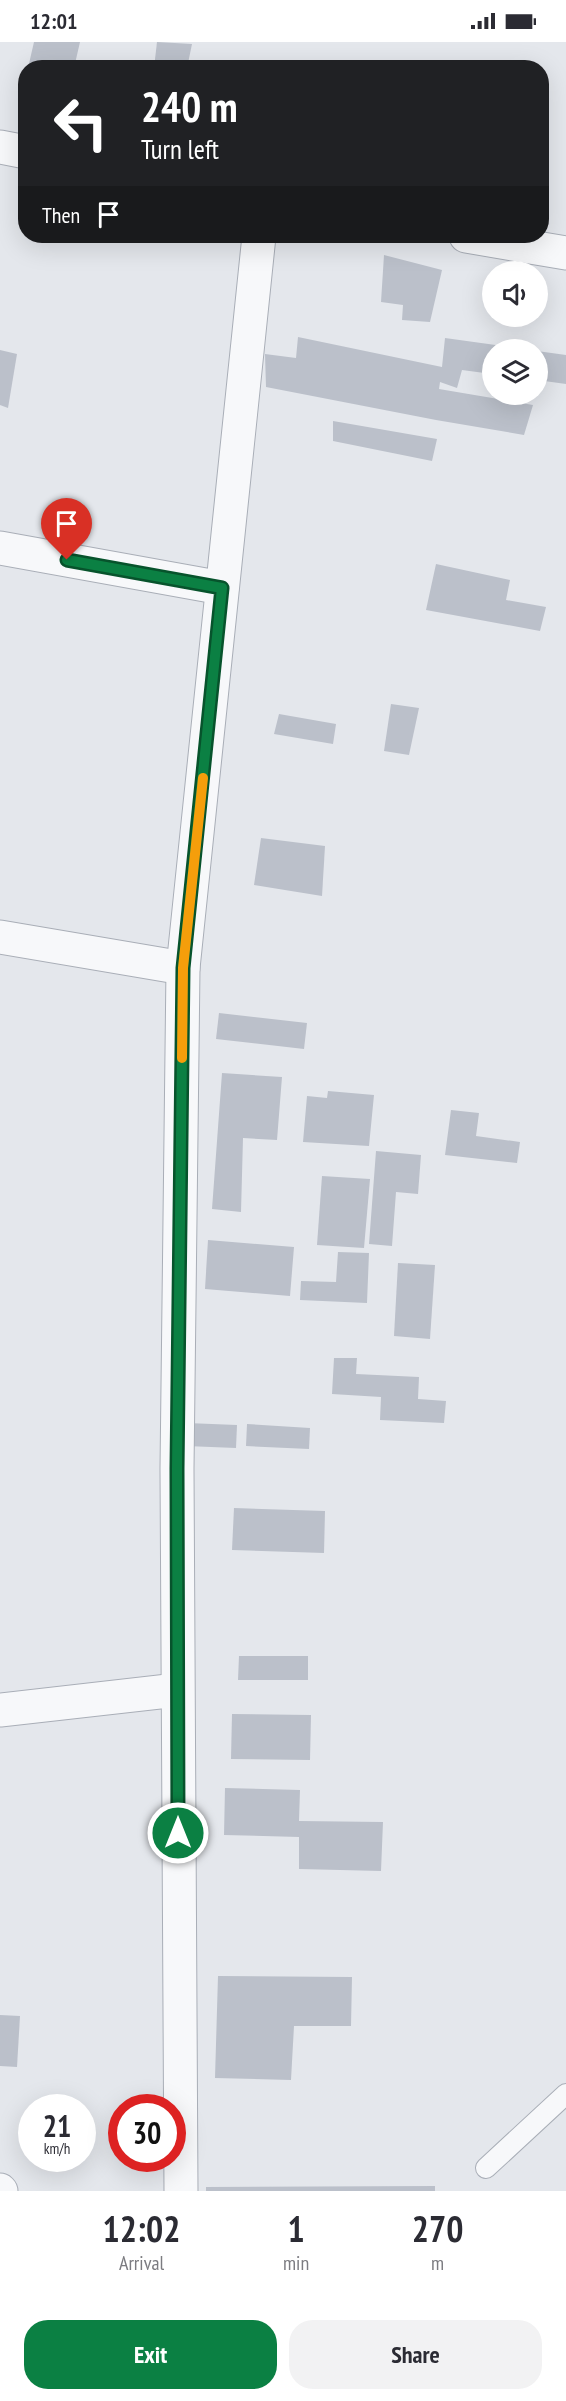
<!DOCTYPE html>
<style>
:root{--surface:#fff;--page:#f2f2f3;--text:#2b2b33;--muted:#7c7c81;--accent:#0b8043}
body{margin:0;font-family:"PT Sans Narrow",sans-serif;background:var(--page);color:var(--text);height:100vh;display:flex;flex-direction:column;font-size:22px;white-space:nowrap}
*{box-sizing:border-box;margin:0}
p{font-size:20px;color:var(--muted)}
.icon{flex:none;width:33px;height:33px;fill:none;stroke:currentColor;stroke-width:2;stroke-linecap:round;stroke-linejoin:round}
.map{position:relative;height:2149px;overflow:hidden}
.side{display:flex;flex-direction:column;background:var(--surface);flex:1}
.side>*{flex:none}
.hud{position:absolute;left:18px;top:18px;width:531px;height:183px;border-radius:24px;box-shadow:0 6px 24px #0002;background:#202124;color:#fff;overflow:hidden}
.buttons{position:absolute;left:482px;top:219px;display:grid;gap:12px}
.buttons a{display:grid;place-items:center;width:66px;height:66px;border-radius:50%;background:var(--surface);box-shadow:0 6px 24px #0002;font-size:30px}
.speed{position:absolute;left:18px;top:2052px;display:flex;gap:12px;font-size:30px;font-weight:700;text-align:center}
.speed>*{display:grid;place-content:center;width:78px;height:78px;border-radius:50%;background:var(--surface);box-shadow:0 6px 24px #0002;line-height:1}
.speed small{font-size:15px;font-weight:400}
.speed .limit{border:9px solid #d22;background:#fff;color:#111}
.pin{position:absolute;display:grid;place-items:center;width:51px;height:51px;color:#fff;margin:-62px -26px;border-radius:50% 50% 50% 0;rotate:-45deg;box-shadow:0 0 6px #0007}
.pin .icon{rotate:45deg}
.me{position:absolute;width:66px;margin:-33px;rotate:0deg;stroke-linejoin:round;filter:drop-shadow(0 0 4px #0008)}
.turn{display:flex;align-items:center;gap:21px;height:126px;padding:0 24px;font-size:27px}
.turn .icon{width:78px;height:78px;stroke-width:2.5}
.turn b{display:block;font-size:42px;line-height:51px}
.then{display:flex;align-items:center;height:57px;padding:0 24px;background:#0003;gap:12px;font-size:22px}
.eta{display:flex;justify-content:space-evenly;align-items:center;height:102px;text-align:center}
.eta b{font-size:36px;font-weight:700;line-height:42px}
.button{display:flex;gap:12px;margin-top:auto;padding:12px 24px}
.button a{flex:1;height:69px;border-radius:24px;background:var(--accent);color:#fff;font-size:24px;font-weight:700;line-height:69px;text-align:center}
.button a+a{background:var(--page);color:var(--text)}
.status{display:flex;justify-content:space-between;align-items:center;height:42px;padding:0 30px;background:var(--surface);direction:ltr}
.status svg{height:16px;fill:currentColor}
.map>svg:first-child{display:block}
.building{fill:#bbc0ca}
.lines{fill:none;stroke-linecap:round;stroke-linejoin:round}
.service-casing{stroke:#a9aeb7;stroke-width:22}
.minor-casing{stroke:#a9aeb7;stroke-width:35}
.service{stroke:#f7f8fa;stroke-width:20}
.minor{stroke:#f7f8fa;stroke-width:33}
.route-casing{stroke:#07532c;stroke-width:15}
.route{stroke:#0b8043;stroke-width:10}
.slow{stroke:#f59e0b;stroke-width:10}
</style>
<div class="status"><b>12:01</b><svg viewBox="0 0 49 12"><path d="M0 12V9h3v3zM5 12V6h3v6zM10 12V3h3v9zM15 12V0h3v12zM26 1h20v11H26zM47 4h2v5h-2z"/></svg></div>
<div class="map">
<svg width="566" height="2149" viewBox="0 0 566 2149">
<rect width="100%" height="100%" fill="#e4e7ec"/>
<!-- building -->
<g class="building">
<path d="M34,0h46l-6,26h-46z"/>
<path d="M157,0l35,2 -5,24h-33z"/>
<path d="M384,213l58,15 -12,52 -28,-2 1,-15 -22,-3z"/>
<path d="M298,295l144,30 3,-29 73,10 -26,2v24l-30,-4 -5,18 -17,-6 -1,7 94,16 -9,30 -88,-15 -170,-33 -1,-33 31,4z"/>
<path d="M0,308l17,4 -9,54 -8,-3z"/>
<path d="M537,309l29,4v29l-29,-4z"/>
<path d="M333,379l104,18 -5,22 -99,-20z"/>
<path d="M436,522l74,16 -4,20 40,7 -6,24 -114,-21z"/>
<path d="M391,662l28,4 -10,47 -25,-4z"/>
<path d="M279,672l57,10 -3,20 -59,-10z"/>
<path d="M261,796l64,8 -3,50 -68,-11z"/>
<path d="M219,971l88,10 -3,26 -88,-10z"/>
<path d="M222,1031l60,4 -5,63 -34,-2 -2,74 -29,-3z"/>
<path d="M328,1049l46,4 -5,51 -66,-4 4,-46 20,2z"/>
<path d="M451,1068l28,3 -3,23 44,6 -3,21 -72,-8z"/>
<path d="M376,1109l45,4 -3,39 -22,-2 -4,54 -23,-2z"/>
<path d="M322,1134l48,3 -6,69 -47,-3z"/>
<path d="M208,1198l86,7 -4,49 -85,-7z"/>
<path d="M338,1210l31,1 -2,50 -67,-3 1,-19 35,1z"/>
<path d="M398,1221l37,2 -5,74 -36,-3z"/>
<path d="M334,1316h23l-1,16 63,3 -1,22 28,2 -2,22 -64,-3 1,-23 -49,-3z"/>
<path d="M187,1381l50,2 -1,23 -50,-2z"/>
<path d="M247,1382l63,4 -1,21 -63,-3z"/>
<path d="M234,1466l91,3 -1,42 -92,-3z"/>
<path d="M239,1614h69v24h-70z"/>
<path d="M232,1672l79,1 -1,45 -79,-1z"/>
<path d="M225,1746l75,2 -1,31 84,1 -2,49 -82,-2v-32l-75,-2z"/>
<path d="M218,1934l134,1 -1,49h-57l-3,54 -76,-2z"/>
<path d="M0,1973l20,1 -3,51 -17,-1z"/>
<path d="M435,2144v5h-229v-4z"/>
</g>
<g class="lines">
<defs>
<path id="service" d="M486,2126l80,-74"/>
<g id="minor">
<path d="M0,105l26,5"/>
<path d="M466,194l100,17"/>
<path d="M0,506l222,40"/>
<path d="M0,895l183,31"/>
<path d="M0,1668l177,-20"/>
<path d="M0,2148l1,1"/>
<path d="M181,2149l-4,-722 6,-501 76,-732"/>
</g>
</defs>
<!-- service casing -->
<use href="#service" class="service-casing"/>
<!-- minor casing -->
<use href="#minor" class="minor-casing"/>
<!-- service -->
<use href="#service" class="service"/>
<!-- minor -->
<use href="#minor" class="minor"/>
</g>
<g class="lines">
<defs>
<path id="route" d="M67,518l155,28 -39,380 -6,501 1,364"/>
</defs>
<!-- route casing -->
<use href="#route" class="route-casing"/>
<!-- route -->
<use href="#route" class="route"/>
<!-- slow -->
<path class="slow" d="M182,1016l1,-90 20,-190"/>
</g>
</svg>
<div class="buttons">
<a><svg class="icon" aria-label="sound" viewBox="0 0 24 24"><path d="M4 9h4l5-4v14l-5-4H4zM17 9q2 3 0 6"/></svg></a>
<a><svg class="icon" aria-label="layers" viewBox="0 0 24 24"><path d="M12 4l9 5-9 5-9-5zM3 14l9 5 9-5"/></svg></a>
</div>
<div class="speed"><div>21<small>km/h</small></div><div class="limit">30</div></div>
<div class="pin" style="left:67px;top:518px;background:#d93025"><svg class="icon" aria-label="arrive" viewBox="0 0 24 24"><path d="M6 21V4h12l-3 4 3 4H6"/></svg></div>
<svg class="me" style="left:178px;top:1791px" viewBox="-20 -20 40 40"><circle r="17" fill="#0b8043" stroke="#fff" stroke-width="3"/><path d="M0-11L8 9 0 5-8 9z" fill="#fff"/></svg>
<div class="hud">
<div class="turn"><svg class="icon" aria-label="left" viewBox="0 0 24 24"><path d="M17 20v-9H6M10 6l-5 5 5 5"/></svg><div><b>240 m</b>Turn left</div></div>
<div class="then">Then<svg class="icon" aria-label="arrive" viewBox="0 0 24 24"><path d="M6 21V4h12l-3 4 3 4H6"/></svg></div>
</div>
</div>
<section class="side">
<div class="eta">
<div><b>12:02</b><p>Arrival</p></div>
<div><b>1</b><p>min</p></div>
<div><b>270</b><p>m</p></div>
</div>
<div class="button"><a>Exit</a><a>Share</a></div>
</section>
